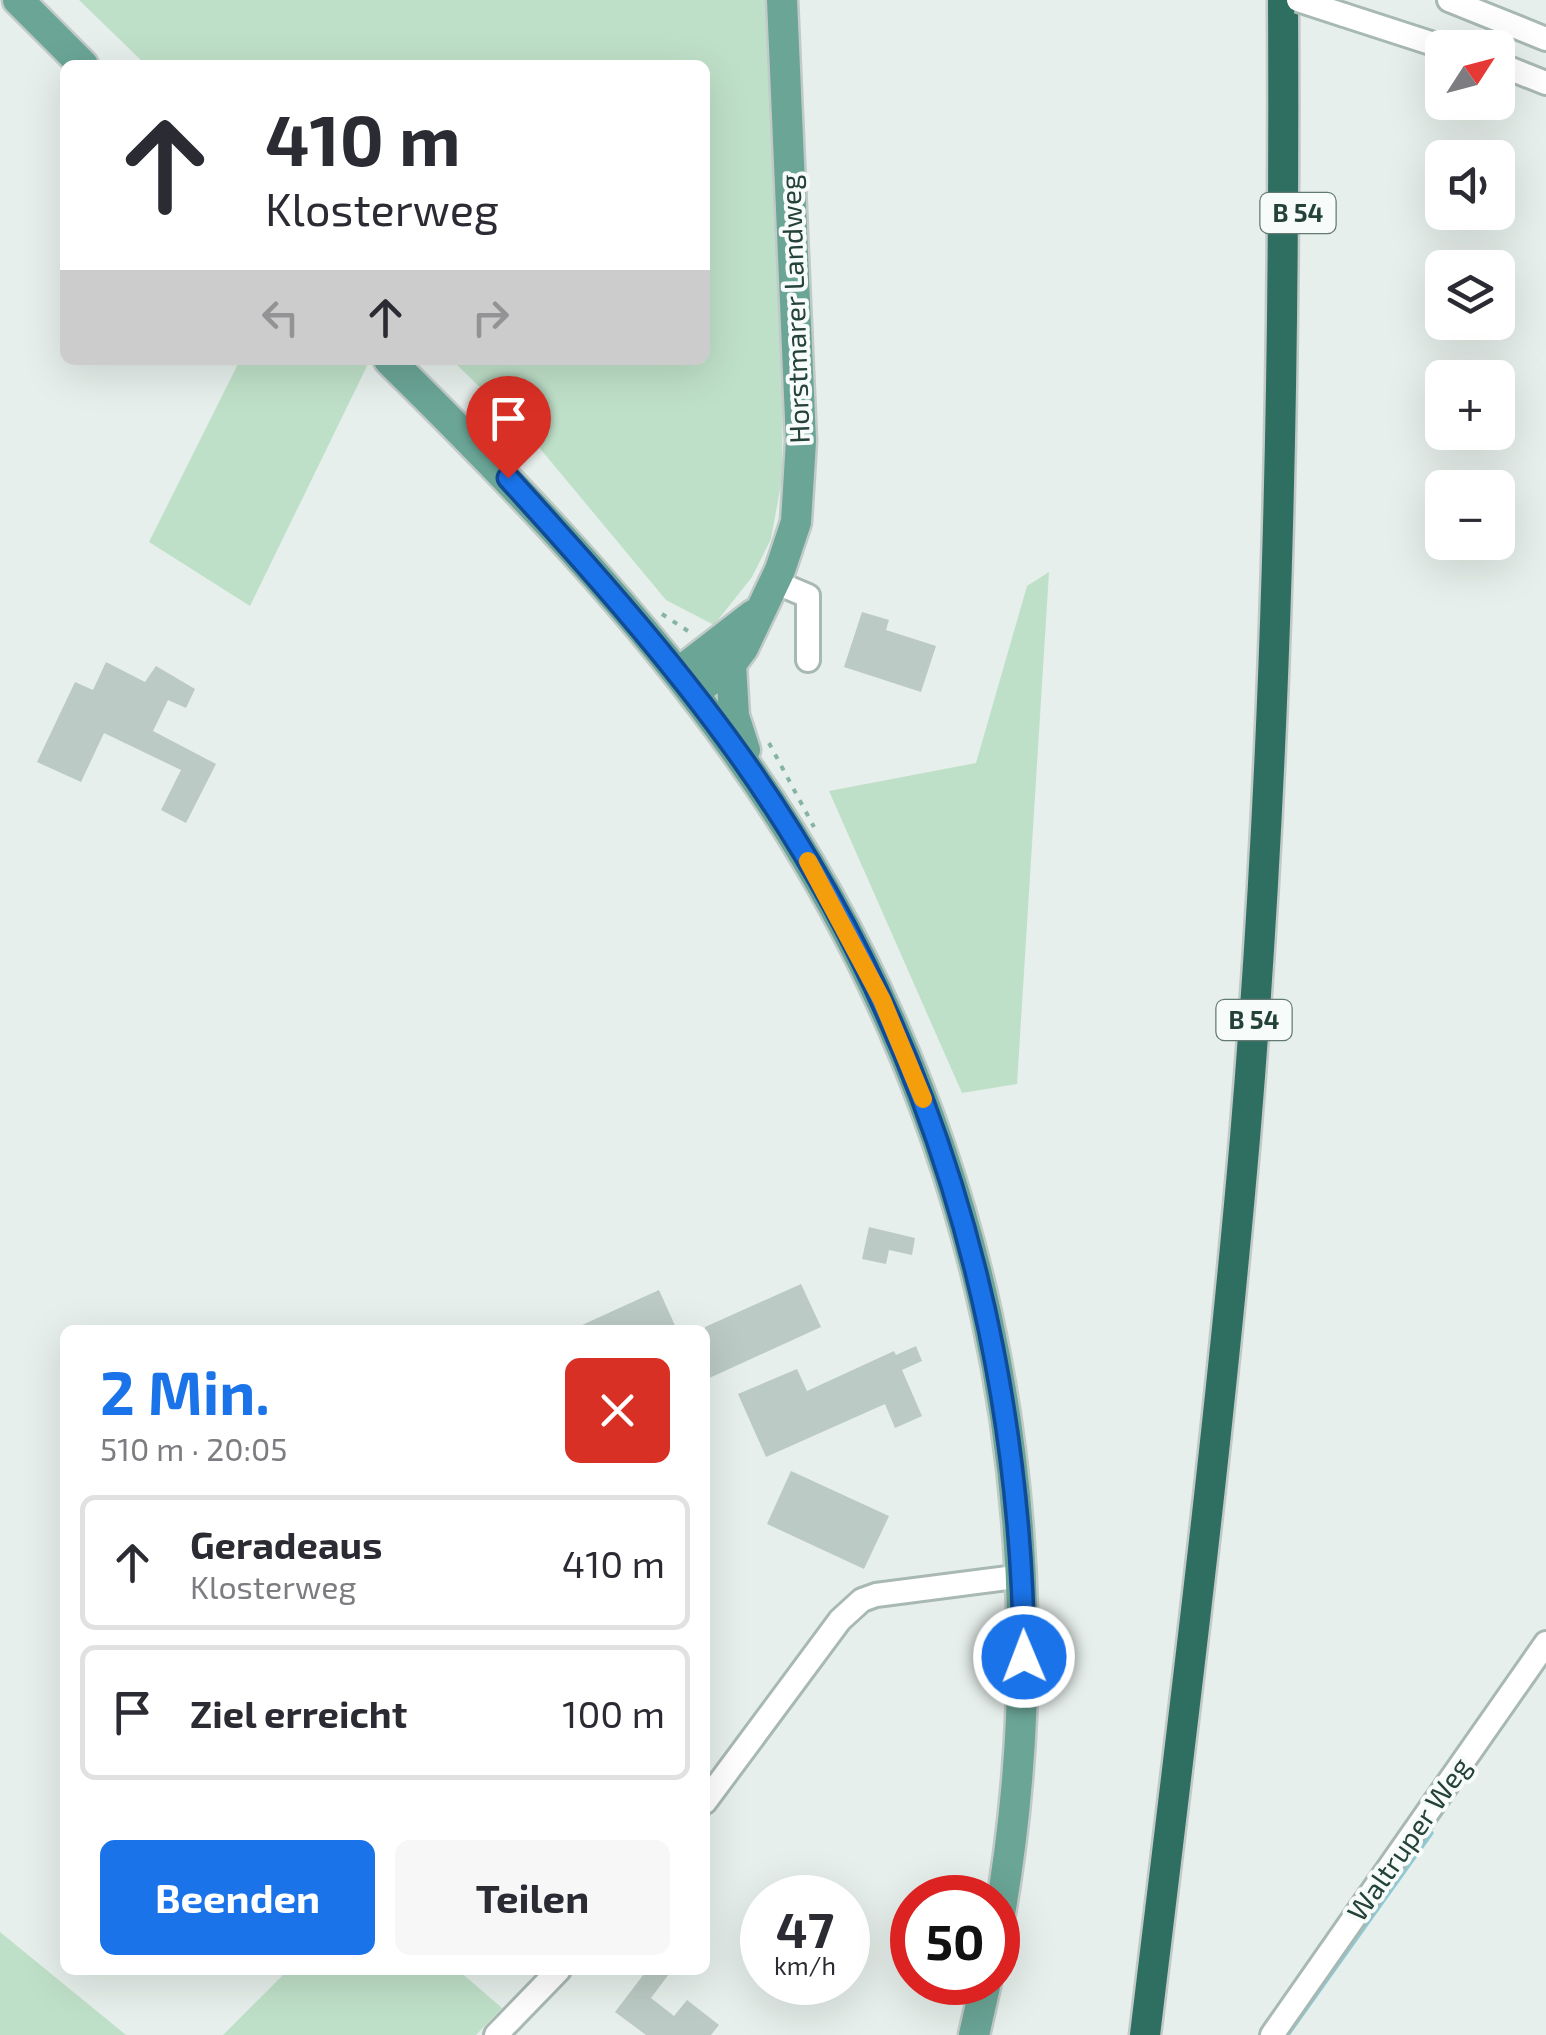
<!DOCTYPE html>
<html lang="de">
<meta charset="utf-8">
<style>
:root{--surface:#fff;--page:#f7f7f7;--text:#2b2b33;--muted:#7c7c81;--line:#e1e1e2;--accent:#1a73e8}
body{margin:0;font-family:"Exo 2",sans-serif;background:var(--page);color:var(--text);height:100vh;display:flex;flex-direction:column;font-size:38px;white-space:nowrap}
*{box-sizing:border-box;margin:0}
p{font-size:32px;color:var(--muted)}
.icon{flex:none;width:55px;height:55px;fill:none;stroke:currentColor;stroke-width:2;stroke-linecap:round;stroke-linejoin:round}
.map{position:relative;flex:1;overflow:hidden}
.panel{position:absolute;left:60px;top:1325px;width:650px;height:650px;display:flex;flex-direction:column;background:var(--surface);border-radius:15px;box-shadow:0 10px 40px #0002}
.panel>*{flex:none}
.hud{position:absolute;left:60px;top:60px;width:650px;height:305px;border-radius:15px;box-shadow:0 10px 40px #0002;background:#fff;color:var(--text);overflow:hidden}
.needle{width:65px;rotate:54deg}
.fabs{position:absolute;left:1425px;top:30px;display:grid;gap:20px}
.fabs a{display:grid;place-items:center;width:90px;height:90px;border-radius:15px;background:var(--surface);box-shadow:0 10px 40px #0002;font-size:50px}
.speed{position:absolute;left:740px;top:1875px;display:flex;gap:20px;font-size:50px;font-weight:700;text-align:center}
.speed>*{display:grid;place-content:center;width:130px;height:130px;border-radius:50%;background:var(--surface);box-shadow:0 10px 40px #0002;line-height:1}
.speed small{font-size:25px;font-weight:400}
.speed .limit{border:15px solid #d22;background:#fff;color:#111}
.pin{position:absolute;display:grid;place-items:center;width:85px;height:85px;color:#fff;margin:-102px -42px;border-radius:50% 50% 50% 0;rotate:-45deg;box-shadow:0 0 10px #0007}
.pin .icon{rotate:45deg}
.me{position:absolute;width:110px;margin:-55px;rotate:359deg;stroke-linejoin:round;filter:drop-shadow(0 0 8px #0008)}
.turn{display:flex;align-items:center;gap:35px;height:210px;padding:0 40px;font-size:45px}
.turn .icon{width:130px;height:130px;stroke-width:2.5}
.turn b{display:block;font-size:70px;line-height:85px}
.lanes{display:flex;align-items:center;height:95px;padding:0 40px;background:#0003;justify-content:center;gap:50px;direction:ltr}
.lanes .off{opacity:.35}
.round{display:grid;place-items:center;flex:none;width:105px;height:105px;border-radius:15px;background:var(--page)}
.head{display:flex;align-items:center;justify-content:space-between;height:170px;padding:0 40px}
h1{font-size:60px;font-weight:700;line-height:75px;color:var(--accent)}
.primary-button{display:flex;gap:20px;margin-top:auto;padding:20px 40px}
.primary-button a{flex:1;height:115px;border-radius:15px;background:var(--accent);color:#fff;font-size:40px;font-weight:700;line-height:115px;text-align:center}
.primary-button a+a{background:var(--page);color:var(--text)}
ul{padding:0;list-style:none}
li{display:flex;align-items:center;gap:30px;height:135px;margin:0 20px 15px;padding:0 20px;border:5px solid var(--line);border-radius:15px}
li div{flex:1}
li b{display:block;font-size:38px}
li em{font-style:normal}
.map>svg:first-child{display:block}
.green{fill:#bfe0c8}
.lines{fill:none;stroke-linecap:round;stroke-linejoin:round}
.stream{stroke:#8ec9d4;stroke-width:5}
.building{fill:#bbcac4}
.minor-casing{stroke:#a8b8b2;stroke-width:28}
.major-casing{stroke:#c2cac8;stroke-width:35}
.highway-casing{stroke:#c2cac8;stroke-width:35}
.path{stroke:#86b3a5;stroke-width:4;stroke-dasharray:5 8;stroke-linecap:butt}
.minor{stroke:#fff;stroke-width:22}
.major{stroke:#6aa596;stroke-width:30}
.highway{stroke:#2f6f62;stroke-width:30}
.minor-bridge-casing{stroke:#a8b8b2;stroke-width:28;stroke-linecap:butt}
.minor-bridge{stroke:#fff;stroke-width:22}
.route-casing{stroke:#114b97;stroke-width:25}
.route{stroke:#1a73e8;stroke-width:18}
.slow{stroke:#f59e0b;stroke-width:18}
.labels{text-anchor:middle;stroke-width:8;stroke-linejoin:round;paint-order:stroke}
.shield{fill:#f7fbf9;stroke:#637a73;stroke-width:2.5}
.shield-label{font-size:25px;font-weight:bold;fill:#24423a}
.street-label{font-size:28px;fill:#24423a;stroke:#f7fbf9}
</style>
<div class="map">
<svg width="1546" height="2035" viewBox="0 0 1546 2035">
<rect width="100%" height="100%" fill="#e6efeb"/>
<!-- green -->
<g class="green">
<path d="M79,0h690l14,388 -1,91 -11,60 -19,38 -38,48 -48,-25 -138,-166 -76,-74h253v-295h-559z"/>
<path d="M240,360h121l6,6 -117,240 -101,-64z"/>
<path d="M1049,572l-32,512 -55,9 -133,-302 147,-28 51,-177z"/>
<path d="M0,1932l126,103h-126z"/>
<path d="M288,1970h170l44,38 -26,27h-253z"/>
</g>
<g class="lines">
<!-- stream -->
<path class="stream" d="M1287,2035l144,-202"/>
</g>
<!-- building -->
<g class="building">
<path d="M862,612l27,8 -3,10 50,16 -15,46 -77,-25z"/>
<path d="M106,662l39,20 11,-16 39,23 -9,19 -18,-8 -15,31 63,33 -30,59 -25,-13 20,-40 -77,-37 -23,49 -44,-20 38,-80 18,8z"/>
<path d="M869,1227l46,11 -3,17 -23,-5 -3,14 -24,-5z"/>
<path d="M801,1284l20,43 -116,53v-53z"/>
<path d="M659,1290l18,40h-106z"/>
<path d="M916,1346l6,15 -20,9 20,46 -27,12 -10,-24 -119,53 -28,-63 59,-25 10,22 87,-40 2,4z"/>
<path d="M791,1471l98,45 -25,53 -97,-45z"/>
<path d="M647,1970h25l-21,28 23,18 13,-16 32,25 -8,10h-65l-31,-23z"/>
</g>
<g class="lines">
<defs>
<g id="minor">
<path d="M1449,0l97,39"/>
<path d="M1344,15l102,33"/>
<path d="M1498,64l48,19"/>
<path d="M775,582l33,14v64"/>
<path d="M705,1802l135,-182 22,-20 14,-5 147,-19"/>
<path d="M496,2035l63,-65"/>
<path d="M1272,2035l274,-392"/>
</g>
<g id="major">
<path d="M18,0l65,65"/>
<path d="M389,360c126,124 249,252 351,397 240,337 331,761 258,1168"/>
<path d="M731,664l3,52 11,34"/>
<path d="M678,673l75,-58"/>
<path d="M693,693l38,-29 12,-16 37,-78 16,-48 5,-81 -19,-441"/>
<path d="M974,2035l12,-53"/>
</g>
<path id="highway" d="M1145,2035c36,-299 74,-597 100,-897 32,-379 40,-758 38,-1138"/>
</defs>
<!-- minor casing -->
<use href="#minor" class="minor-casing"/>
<!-- major casing -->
<use href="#major" class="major-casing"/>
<!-- highway casing -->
<use href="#highway" class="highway-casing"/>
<!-- path -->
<g class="path">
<path d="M662,614l29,19"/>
<path d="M769,743l45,84"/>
<path d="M1006,1972l6,-30"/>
</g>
<!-- minor -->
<use href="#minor" class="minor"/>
<!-- major -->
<use href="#major" class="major"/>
<!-- highway -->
<use href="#highway" class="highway"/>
<defs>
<path id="minor-bridge" d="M1298,0l46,15"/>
</defs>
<!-- minor-bridge casing -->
<use href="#minor-bridge" class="minor-bridge-casing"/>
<!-- minor-bridge -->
<use href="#minor-bridge" class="minor-bridge"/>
</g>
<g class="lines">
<defs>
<path id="route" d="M508,478c81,89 162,180 232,278 188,264 281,578 284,901"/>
</defs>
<!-- route casing -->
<use href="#route" class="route-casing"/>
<!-- route -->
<use href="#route" class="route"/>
<!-- slow -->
<path class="slow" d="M808,861l74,139 41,99"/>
</g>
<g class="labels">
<!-- shield labels -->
<g class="shield">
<rect x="1260.5" y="193" width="75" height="40" rx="8"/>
<rect x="1216.5" y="1000" width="75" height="40" rx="8"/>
</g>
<g class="shield-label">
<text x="1298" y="222">B 54</text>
<text x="1254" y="1029">B 54</text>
</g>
<!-- street labels -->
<g class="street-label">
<text transform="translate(795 309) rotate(-92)" y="10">Horstmarer Landweg</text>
<text transform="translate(1409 1839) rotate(-55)" y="10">Waltruper Weg</text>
</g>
</g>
</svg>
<div class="fabs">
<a><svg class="needle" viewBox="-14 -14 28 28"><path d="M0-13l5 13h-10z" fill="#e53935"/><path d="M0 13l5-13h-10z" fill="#7c7c81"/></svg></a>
<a><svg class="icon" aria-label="sound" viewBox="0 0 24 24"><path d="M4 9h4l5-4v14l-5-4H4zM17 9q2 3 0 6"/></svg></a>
<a><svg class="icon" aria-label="layers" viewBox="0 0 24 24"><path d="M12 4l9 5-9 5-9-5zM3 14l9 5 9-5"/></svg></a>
<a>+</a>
<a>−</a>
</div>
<div class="speed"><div>47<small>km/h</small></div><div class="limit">50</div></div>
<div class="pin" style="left:508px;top:478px;background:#d93025"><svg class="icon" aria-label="arrive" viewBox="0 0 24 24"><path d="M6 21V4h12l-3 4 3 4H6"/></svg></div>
<svg class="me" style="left:1024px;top:1657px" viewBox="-20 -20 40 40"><circle r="17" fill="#1a73e8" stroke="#fff" stroke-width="3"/><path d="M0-11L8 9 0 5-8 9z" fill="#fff"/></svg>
<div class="hud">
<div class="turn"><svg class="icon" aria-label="ahead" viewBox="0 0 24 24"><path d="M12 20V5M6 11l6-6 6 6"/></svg><div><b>410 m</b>Klosterweg</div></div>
<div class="lanes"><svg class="icon off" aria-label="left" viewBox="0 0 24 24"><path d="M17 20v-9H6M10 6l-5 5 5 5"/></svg><svg class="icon" aria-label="ahead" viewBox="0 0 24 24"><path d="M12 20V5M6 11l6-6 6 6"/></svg><svg class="icon off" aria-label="right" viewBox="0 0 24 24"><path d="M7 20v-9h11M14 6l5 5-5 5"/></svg></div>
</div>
<section class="panel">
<div class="head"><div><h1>2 Min.</h1><p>510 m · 20:05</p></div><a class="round" style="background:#d93025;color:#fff"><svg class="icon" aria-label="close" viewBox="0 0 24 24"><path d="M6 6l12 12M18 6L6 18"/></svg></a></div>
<ul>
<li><svg class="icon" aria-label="ahead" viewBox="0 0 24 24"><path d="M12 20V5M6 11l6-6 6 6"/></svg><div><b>Geradeaus</b><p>Klosterweg</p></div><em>410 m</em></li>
<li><svg class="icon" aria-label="arrive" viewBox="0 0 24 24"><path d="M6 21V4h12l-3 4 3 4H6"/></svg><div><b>Ziel erreicht</b></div><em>100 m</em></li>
</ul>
<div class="primary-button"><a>Beenden</a><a>Teilen</a></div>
</section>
</div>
